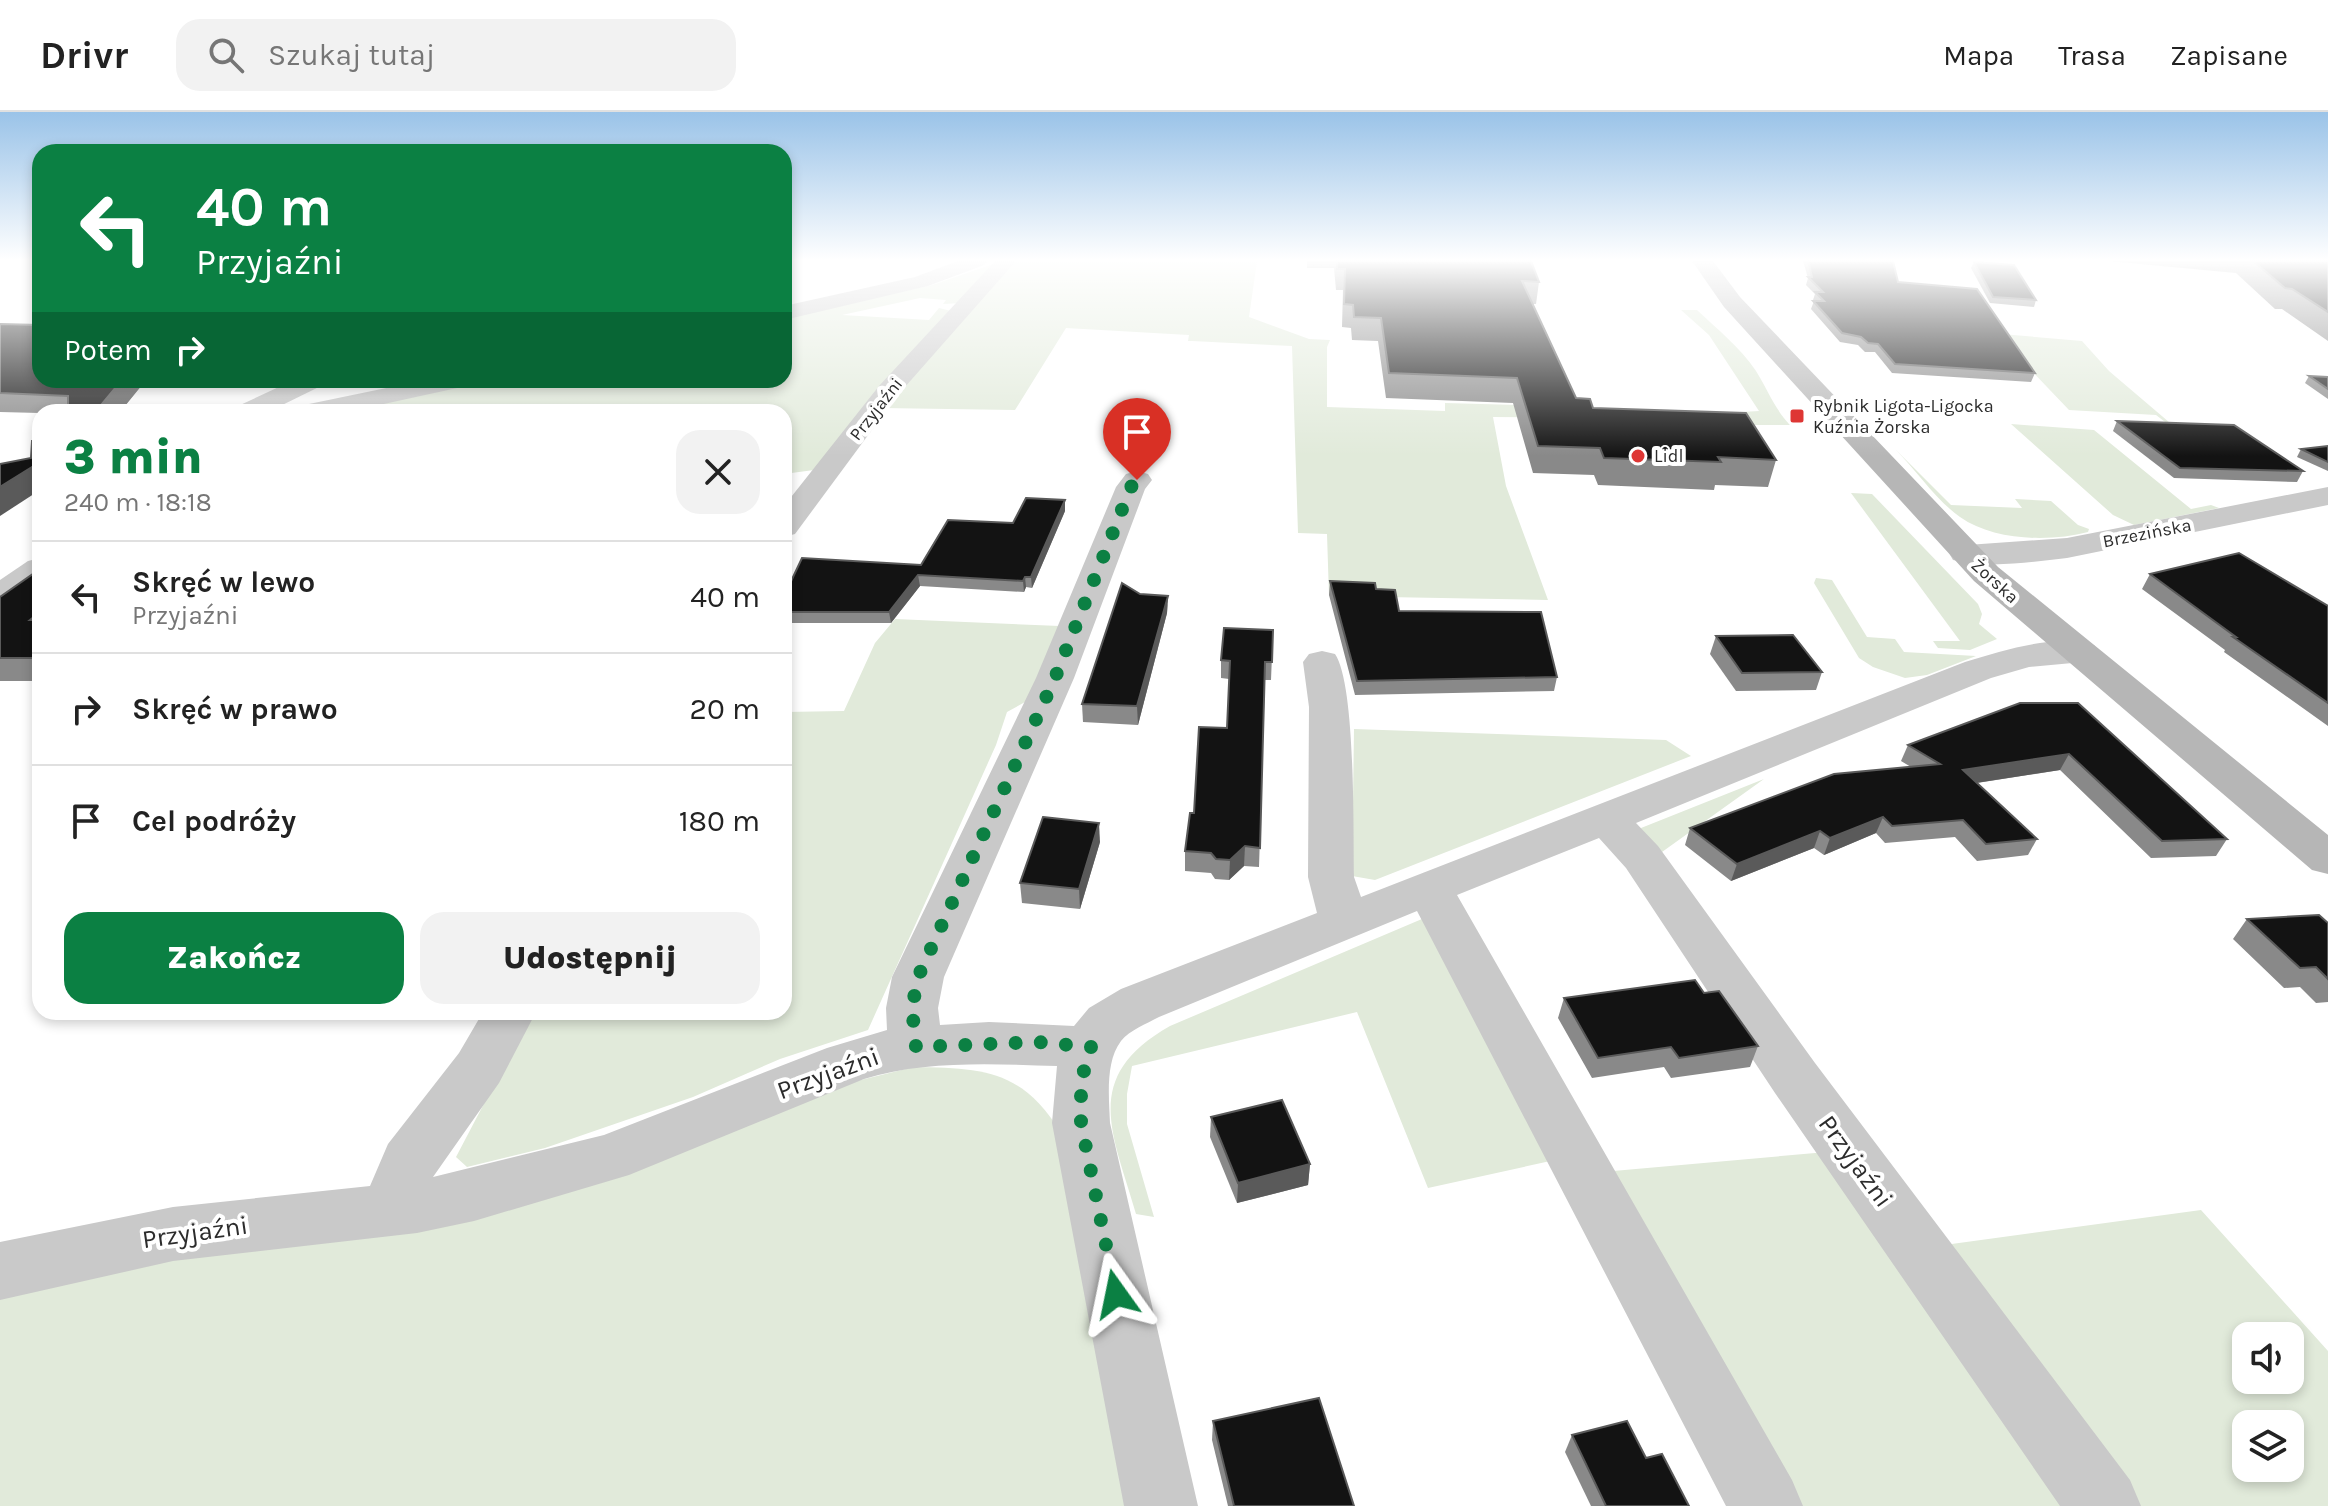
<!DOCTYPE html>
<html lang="pl">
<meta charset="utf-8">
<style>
:root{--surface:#fff;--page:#f2f2f2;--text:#222;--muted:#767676;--line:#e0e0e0;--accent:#0b8043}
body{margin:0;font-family:Karla,sans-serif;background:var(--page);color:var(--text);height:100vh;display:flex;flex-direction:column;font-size:30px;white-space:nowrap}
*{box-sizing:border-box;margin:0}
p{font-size:26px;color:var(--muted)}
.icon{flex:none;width:44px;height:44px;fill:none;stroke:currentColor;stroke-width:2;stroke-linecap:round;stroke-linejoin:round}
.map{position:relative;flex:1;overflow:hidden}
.panel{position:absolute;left:32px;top:292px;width:760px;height:616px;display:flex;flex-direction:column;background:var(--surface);border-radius:24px;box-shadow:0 4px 12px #0003}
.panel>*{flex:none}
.hud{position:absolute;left:32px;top:32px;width:760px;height:244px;border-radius:24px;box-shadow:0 4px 12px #0003;background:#0b8043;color:#fff;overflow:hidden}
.controls{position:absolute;left:2232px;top:1210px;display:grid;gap:16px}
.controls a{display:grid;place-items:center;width:72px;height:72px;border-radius:16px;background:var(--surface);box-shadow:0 4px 12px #0003;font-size:40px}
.pin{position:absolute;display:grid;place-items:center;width:68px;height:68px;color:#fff;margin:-82px -34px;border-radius:50% 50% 50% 0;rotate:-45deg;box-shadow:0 0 8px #0007}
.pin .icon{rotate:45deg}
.me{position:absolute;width:88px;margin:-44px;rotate:348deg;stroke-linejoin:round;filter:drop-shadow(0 0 6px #0008)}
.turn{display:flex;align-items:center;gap:28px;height:168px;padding:0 32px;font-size:36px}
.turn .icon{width:104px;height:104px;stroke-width:2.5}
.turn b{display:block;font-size:56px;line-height:68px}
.then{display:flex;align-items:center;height:76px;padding:0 32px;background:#0003;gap:16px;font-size:30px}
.round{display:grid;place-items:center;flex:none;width:84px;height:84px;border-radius:24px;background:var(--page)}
.head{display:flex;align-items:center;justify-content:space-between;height:136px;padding:0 32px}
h1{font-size:48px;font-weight:800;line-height:60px;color:var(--accent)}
.action{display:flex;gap:16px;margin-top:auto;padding:16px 32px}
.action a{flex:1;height:92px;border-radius:24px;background:var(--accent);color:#fff;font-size:32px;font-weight:800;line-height:92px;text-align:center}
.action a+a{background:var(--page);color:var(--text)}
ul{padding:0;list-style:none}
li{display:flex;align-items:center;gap:24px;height:112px;padding:0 32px;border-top:2px solid var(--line)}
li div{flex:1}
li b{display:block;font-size:30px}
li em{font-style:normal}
header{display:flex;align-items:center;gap:48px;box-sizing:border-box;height:112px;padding:0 40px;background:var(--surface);border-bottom:2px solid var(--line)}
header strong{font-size:38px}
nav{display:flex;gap:44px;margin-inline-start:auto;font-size:28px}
.search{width:560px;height:72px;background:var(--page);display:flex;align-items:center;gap:20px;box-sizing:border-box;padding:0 28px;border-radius:24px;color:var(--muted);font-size:30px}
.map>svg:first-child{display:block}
.green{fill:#e1eada;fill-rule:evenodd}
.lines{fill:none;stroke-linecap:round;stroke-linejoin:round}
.street{fill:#c9c9c9;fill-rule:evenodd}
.secondary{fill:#b6b6b6;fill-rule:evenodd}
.wall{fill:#898989}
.shaded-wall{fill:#5a5a5a}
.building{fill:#131313;stroke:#5a5a5a;stroke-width:2}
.route{stroke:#0b8043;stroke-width:14;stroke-dasharray:0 25.2}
.poi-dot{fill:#de3634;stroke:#fff;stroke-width:3}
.labels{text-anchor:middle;stroke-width:8;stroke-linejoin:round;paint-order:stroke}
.far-poi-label{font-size:18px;fill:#2c2c2c;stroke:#fff;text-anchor:start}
.far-street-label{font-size:18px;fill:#2c2c2c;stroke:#fff}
.near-street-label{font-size:26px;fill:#2c2c2c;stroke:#fff}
</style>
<header>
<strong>Drivr</strong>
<div class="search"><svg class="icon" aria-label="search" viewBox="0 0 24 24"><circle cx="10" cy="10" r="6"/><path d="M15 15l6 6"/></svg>Szukaj tutaj</div>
<nav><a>Mapa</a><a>Trasa</a><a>Zapisane</a></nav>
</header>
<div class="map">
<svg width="2328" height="1394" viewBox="0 0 2328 1394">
<rect width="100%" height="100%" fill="#fff"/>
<!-- green -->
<g class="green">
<path d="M1012,149h245l-8,56 60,22 21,1 -3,7v60l118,4v-8l142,4 2,11 -96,-1 13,69 42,114 -219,-4 -2,-62 -29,-1 -6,-187 -100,-5h-4l1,-6 -123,-7 -51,82 -133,-2z"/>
<path d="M999,150l-36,41 -20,1 3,-4 -26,-2 -78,17 87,5 10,-12 12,3 -137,159 -30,4v-62h-451l151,-32h300v-62l148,-33z"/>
<path d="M1681,198h16c20,19 43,37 59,61 12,19 18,37 34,54h-37l-11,-13 17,-1 -50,-76z"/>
<path d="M2002,222l80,7 27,30 94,80 -47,-36 -87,-5 -41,-43z"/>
<path d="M2011,312l83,6 97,79 20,-4 8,3 -85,17 -21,-10z"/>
<path d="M1895,337l56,56 71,3 -7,-9 36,2 27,24 11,4 -1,3c-38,10 -94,9 -128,-15 -24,-17 -44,-47 -65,-68z"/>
<path d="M1851,381l21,1 106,110 4,10 -3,10 18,15 -27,11 -32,-2 -5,-7h27z"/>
<path d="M1816,466l16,2 35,57 28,2 9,13 72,4 -49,19 -22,3 -32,-11 -14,-9 -45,-75z"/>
<path d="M895,507l165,7 -26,71 -27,15 -11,33 -128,285 -88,29 -87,38 -148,51 -78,19 -11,-10 76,-145h252v-300l60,-1 31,-68z"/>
<path d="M1354,617l312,11 25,16 -316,124 -23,-4z"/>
<path d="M1764,667l-109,78 282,389 264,-36 127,141v155h-207l-478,-662 -2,-16zM2246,1224h44v44h-44zM2246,1312h44v44h-44z"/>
<path d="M1429,804l135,242 -136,30 -71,-176 -225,54 -5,28v30l27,93 -18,-3c-23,-81 -56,-137 34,-188z"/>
<path d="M914,955c69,1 109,3 147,66l72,373h-1133v-216z"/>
<path d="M1838,1039l250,355h-300l-186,-334z"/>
</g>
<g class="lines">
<!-- street -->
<g class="street">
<path d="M958,149h29l-3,4 -56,21 -144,34v-14l131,-29z"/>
<path d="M995,149h21l-119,135 -102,138 -11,3v-31l95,-120z"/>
<path d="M294,268h33l-4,5 -55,27h-34l4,-6z"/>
<path d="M425,268h50l-4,5 -124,27h-51l4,-6 9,-2z"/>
<path d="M1137,359l11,3 4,6 -7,9 -71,189 -130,299 -6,31 2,17 49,-3 85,4 15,-18 32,-19 196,-76 -9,-36 1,-170 -6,-45 6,-8 13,-3 13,3c21,31 18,179 19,223l7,20 604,-235c41,-12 86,-28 129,-17l6,8 -6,8 -65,6 -38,11 -355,145 22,23 157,217 315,417 11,26h-81l-285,-413 -149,-225 -27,-30 -142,57 335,585 11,26h-77l-309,-595 -258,106c-13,7 -29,13 -38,24 -16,21 -12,57 -11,82l88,383h-74l-72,-383 5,-57c-64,-2 -132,-6 -193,13l-235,96 -155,46 -57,12 -244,28 -173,39v-58l173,-35 197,-21 18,-42 71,-91 24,-41h53l-37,71 -66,94 171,-42 223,-87 60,-18 -1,-22 6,-31 144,-299 80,-191 10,-13z"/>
<path d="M2328,375v18l-261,53c-36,4 -78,11 -114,2l-4,-7 4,-7 114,-8z"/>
<path d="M40,446v26l-28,19 -12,3v-26l28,-19z"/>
</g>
<!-- secondary -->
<path class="secondary" d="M1692,149h21l27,36 258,270 330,268v39l-16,-4 -338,-289 -250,-274z"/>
</g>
<!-- wall -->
<g class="wall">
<path d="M1307,149h224l8,21 -3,22h-3l43,94 17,10 183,52 -8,27 -53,-2 -1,5 -116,-5 -4,-10 -61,-2 -20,-70 -127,-5 -8,-57 -26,-1 -1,-12 -9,-1 1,-37h-7l-2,-22h-27z"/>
<path d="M1803,149h90l5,21 137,91 -4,9 -139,-9 -17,-21h-10l-7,-7 -18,-3 -29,-33 3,-8 -1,-1 2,-6 -9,-9 2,-7z"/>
<path d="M2108,149h220v80l-46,-32h-7l-39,-36z"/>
<path d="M1974,150l62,38 -2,7 -44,-4 -19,-35z"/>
<path d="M0,212l40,56h106l-26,32h-80v1l-40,-1z"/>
<path d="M2309,264l19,1v22l-23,-16z"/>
<path d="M350,268h42l-25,5h-13z"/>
<path d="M2117,309l186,50 -6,11 -123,-4 -61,-47z"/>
<path d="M2328,334v25l-31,-14 4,-8z"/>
<path d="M1065,399l-33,77 -6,-1 -2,5 -104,-6 -29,37h-107v-18l2,-4 -1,-7 136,-29 92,-42z"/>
<path d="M40,457v112h-40v-84z"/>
<path d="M2150,462l178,32v120l-104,-74 1,-2 -83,-61z"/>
<path d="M1330,469l46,8 23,22 158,66 -3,14 -199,4 -26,-100z"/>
<path d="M1140,482l28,2 -1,17 -29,112 -55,-3 -1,-18z"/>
<path d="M1273,518l-2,50h-6l-6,187 -15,-1 -15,14 -14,-1 -4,-6 -26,-2v-20l9,-38 33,-85 2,-49 -8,-1v-18z"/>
<path d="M1716,524l106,36 -6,18 -80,1 -26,-37z"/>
<path d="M2020,591l207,136 -11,17 -65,2 -91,-88 -83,13 60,56 -9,16 -51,6 -22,-24 -70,6 -9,-10 -52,22 -10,-7 -83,33 -46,-36 5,-17 221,-61 -10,-6 7,-16z"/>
<path d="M1100,730l-20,67 -58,-6 -2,-20z"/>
<path d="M2247,807l81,4v79l-12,1 -16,-16 -16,1 -51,-49z"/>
<path d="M1704,881l54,53 -8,21 -79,11 -7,-11 -72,11 -34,-60 6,-20z"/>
<path d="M1211,1005l99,47 -2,21 -71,18 -27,-66z"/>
<path d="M1213,1309l141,85h-126l-16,-66z"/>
<path d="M1572,1323l74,23 43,48h-98l-26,-54z"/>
</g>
<!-- shaded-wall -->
<g class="shaded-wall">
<path d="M122,268h24l-26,32h-15l-4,-7z"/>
<path d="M365,268h27l-25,5z"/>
<path d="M40,350v28l-40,26v-29z"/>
<path d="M1065,388v11l-33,77 -1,-11z"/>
<path d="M918,463l2,11 -29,37 -2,-11z"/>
<path d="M1025,465l1,10 -2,5 -1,-11z"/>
<path d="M1168,484l-1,17 -29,112 -1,-19z"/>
<path d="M40,500v23l-10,-15z"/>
<path d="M2069,642l-9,16 -104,16 7,-16z"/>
<path d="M1883,705l-7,16 -52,22 6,-17z"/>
<path d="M1099,711l1,19 -20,67 -1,-20z"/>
<path d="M1820,719l-6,17 -83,33 6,-17z"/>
<path d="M1245,734l-1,20 -15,14 1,-20z"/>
<path d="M1310,1052l-2,21 -71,18 1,-20z"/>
</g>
<!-- building -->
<g class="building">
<path d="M1337,149h194l8,21 -17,-1 54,117 14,1 3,9 153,5 30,47 -58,-3 3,5 -117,-4 -4,-10 -62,-2 -21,-68 -128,-5 -8,-55 -27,-1 -1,-12 -9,-1 1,-35h-8z"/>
<path d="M1808,149h85l5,21 79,7 58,84 -140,-9 -17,-20 -10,-1 -7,-6 -19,-4 -29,-32h11l-9,-9h8l-15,-15h4z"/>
<path d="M2253,149h75v51l-36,-23 -7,-1z"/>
<path d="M1974,150l40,3 22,35 -43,-3z"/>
<path d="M0,212l40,1v55h82l-21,25 4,7h-37v-16l-68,-3z"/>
<path d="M2309,264l19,1v12z"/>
<path d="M2117,309l117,4 69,46 -123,-3z"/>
<path d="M32,329h8v21l-40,25v-23l31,-6z"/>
<path d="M2328,334v16l-27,-13z"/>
<path d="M1026,386l39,2 -34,77h-6l-2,4 -105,-6 -29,37h-105v-7l5,-11h-4l17,-36 119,7 27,-45 65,3z"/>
<path d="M2239,441l89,53v97l-95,-66h3l-86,-63z"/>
<path d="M40,457v43l-10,8h10v38h-40v-61z"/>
<path d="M1330,469l45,2 1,6 19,1 4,21 142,1 16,65 -200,4z"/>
<path d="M1122,471l18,11 28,2 -31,110 -55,-2z"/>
<path d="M1224,516l49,2 -1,32h-7l-5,186 -15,-2 -15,14 -14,-1 -5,-6 -26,-2 5,-38h4l5,-86 28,1 3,-67 -9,-1z"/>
<path d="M1793,523l29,37 -80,1 -26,-37z"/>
<path d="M2020,591h58l149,136 -65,2 -93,-87 -106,16 74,69 -51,5 -23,-24 -71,6 -9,-9 -53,21 -10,-7 -83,33 -47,-36 144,-54 106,-10 -32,-19z"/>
<path d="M1043,705l56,6 -20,66 -59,-6z"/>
<path d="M2319,803l9,8v56l-12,-12 -16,1 -53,-49z"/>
<path d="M1695,868l9,13 15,-2 39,55 -79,12 -8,-11 -73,11 -34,-60z"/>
<path d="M1282,988l28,64 -72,19 -27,-66z"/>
<path d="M1319,1286l35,108h-120l-21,-85z"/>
<path d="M1627,1309l19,37 16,-4 27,52h-83l-34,-71z"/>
</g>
<!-- sky -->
<linearGradient id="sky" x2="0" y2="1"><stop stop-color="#9ac3e8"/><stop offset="0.43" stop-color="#fff"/><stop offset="1" stop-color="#fff" stop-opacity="0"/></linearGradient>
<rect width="2328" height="344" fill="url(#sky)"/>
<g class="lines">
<!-- route -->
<path class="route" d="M1116,1182l-35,-171v-42l10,-34 -54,-5 -121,5 -4,-39 6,-31 137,-299 76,-191 6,-7"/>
</g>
<!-- markers -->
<g class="poi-dot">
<rect x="1789" y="296" width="16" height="16" rx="4"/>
<circle cx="1638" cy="344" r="8"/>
</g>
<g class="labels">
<!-- far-poi labels -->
<g class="far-poi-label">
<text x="1813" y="300">Rybnik Ligota-Ligocka<tspan x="1813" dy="21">Kuźnia Żorska</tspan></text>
<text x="1654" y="350">Lidl</text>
</g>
<!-- far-street labels -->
<g class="far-street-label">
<text transform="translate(876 297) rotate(-52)" y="6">Przyjaźni</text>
<text transform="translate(2147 421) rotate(-11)" y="6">Brzezińska</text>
<text transform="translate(1995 469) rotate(42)" y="6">Żorska</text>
</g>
<!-- near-street labels -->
<g class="near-street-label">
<text transform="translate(828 961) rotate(-20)" y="9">Przyjaźni</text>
<text transform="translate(1856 1049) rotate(54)" y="9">Przyjaźni</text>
<text transform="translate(195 1120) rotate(-8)" y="9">Przyjaźni</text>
</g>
</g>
</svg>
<div class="controls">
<a><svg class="icon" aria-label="sound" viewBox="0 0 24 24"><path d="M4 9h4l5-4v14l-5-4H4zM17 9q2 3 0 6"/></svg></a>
<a><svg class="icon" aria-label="layers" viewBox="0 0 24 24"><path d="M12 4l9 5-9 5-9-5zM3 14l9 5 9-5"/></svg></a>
</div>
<div class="pin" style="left:1137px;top:368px;background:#d93025"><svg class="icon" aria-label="arrive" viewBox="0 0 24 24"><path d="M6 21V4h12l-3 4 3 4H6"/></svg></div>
<svg class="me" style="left:1116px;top:1182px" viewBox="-20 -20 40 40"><path d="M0-17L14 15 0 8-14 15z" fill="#0b8043" stroke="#fff" stroke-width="4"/></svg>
<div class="hud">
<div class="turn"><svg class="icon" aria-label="left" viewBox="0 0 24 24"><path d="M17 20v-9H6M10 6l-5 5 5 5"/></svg><div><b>40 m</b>Przyjaźni</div></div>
<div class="then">Potem<svg class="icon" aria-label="right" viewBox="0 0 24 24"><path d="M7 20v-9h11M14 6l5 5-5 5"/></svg></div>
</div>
<section class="panel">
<div class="head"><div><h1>3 min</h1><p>240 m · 18:18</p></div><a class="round"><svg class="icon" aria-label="close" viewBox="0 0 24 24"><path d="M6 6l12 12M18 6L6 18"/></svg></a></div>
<ul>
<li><svg class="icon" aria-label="left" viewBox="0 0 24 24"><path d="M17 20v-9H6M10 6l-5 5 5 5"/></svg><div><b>Skręć w lewo</b><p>Przyjaźni</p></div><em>40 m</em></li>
<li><svg class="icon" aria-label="right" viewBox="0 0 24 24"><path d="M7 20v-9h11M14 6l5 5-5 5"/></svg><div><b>Skręć w prawo</b></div><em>20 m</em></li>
<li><svg class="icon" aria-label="arrive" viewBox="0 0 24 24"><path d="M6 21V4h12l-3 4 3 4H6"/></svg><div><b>Cel podróży</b></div><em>180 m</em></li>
</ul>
<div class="action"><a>Zakończ</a><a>Udostępnij</a></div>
</section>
</div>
